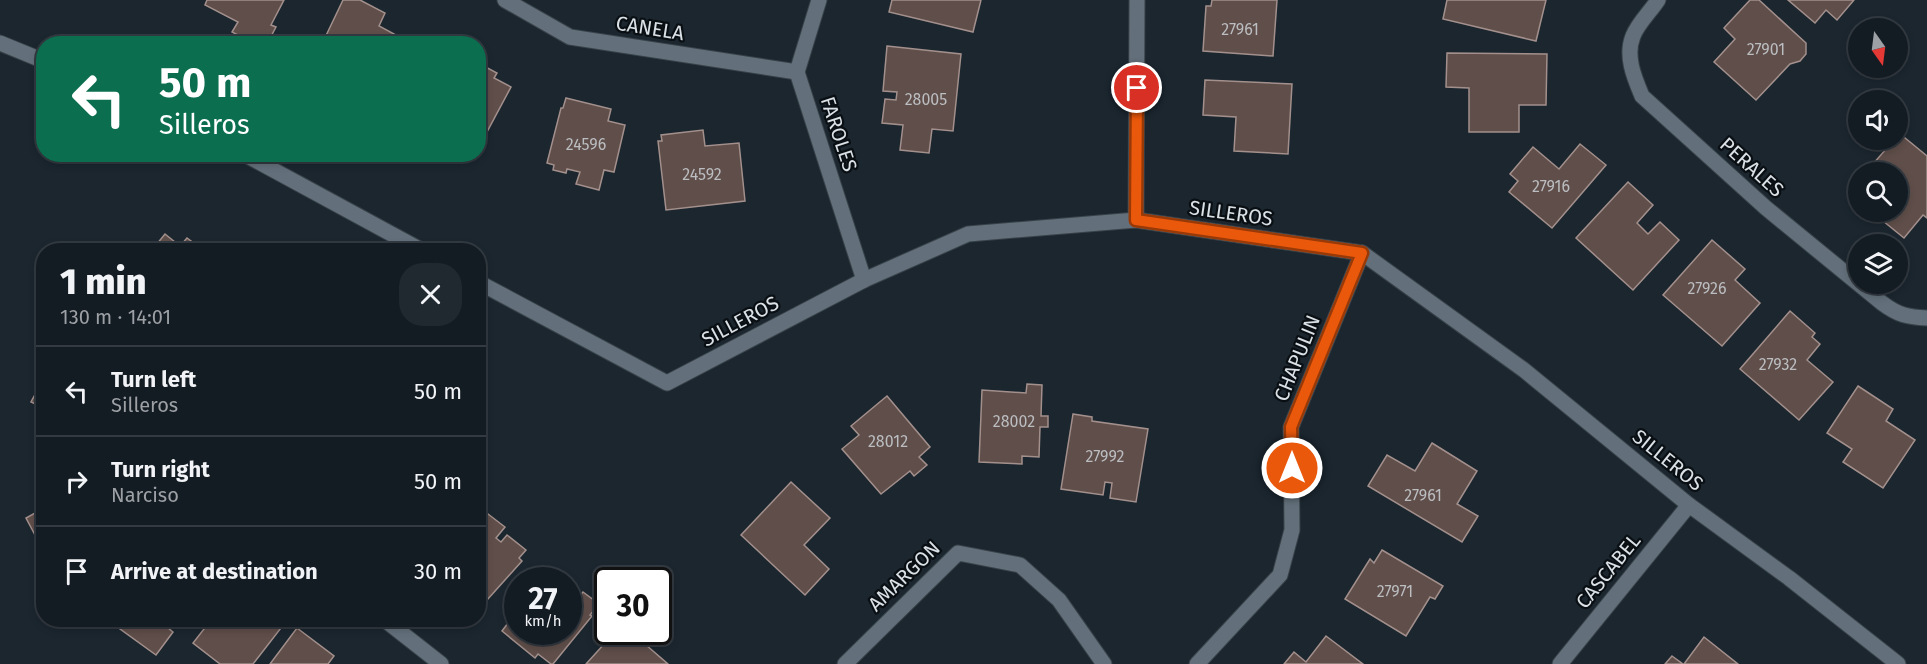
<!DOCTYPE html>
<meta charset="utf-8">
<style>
:root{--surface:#141c23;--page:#212930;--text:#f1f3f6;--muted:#9da1a6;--line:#333a41}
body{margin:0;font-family:"Fira Sans",sans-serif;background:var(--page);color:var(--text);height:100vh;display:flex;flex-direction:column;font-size:22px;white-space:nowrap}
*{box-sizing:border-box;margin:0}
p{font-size:20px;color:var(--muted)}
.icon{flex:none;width:33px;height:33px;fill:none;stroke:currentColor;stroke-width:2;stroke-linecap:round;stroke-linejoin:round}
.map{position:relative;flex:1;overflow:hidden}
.panel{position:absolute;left:36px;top:243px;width:450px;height:384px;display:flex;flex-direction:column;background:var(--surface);border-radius:24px;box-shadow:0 3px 9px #0003,0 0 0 2px var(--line)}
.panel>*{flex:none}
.banner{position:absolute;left:36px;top:36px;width:450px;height:126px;border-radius:24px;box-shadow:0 3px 9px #0003,0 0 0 2px var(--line);background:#0b6e4f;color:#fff;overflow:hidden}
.needle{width:39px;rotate:166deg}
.fabs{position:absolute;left:1848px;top:18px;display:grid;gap:12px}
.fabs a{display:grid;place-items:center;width:60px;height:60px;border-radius:50%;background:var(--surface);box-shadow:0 3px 9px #0003,0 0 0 2px var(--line);font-size:30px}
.speed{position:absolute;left:504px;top:567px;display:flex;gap:12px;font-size:30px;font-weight:700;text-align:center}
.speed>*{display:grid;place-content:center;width:78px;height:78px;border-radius:50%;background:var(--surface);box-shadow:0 3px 9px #0003,0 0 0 2px var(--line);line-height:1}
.speed small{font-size:15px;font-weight:400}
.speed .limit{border:3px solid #111;border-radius:9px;background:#fff;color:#111}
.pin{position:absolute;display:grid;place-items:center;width:51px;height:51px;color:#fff;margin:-26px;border:3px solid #fff;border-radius:50%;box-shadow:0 2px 6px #0007}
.me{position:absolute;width:66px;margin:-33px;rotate:0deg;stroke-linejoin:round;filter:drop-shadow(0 0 4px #0008)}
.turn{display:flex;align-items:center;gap:21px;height:126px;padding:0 24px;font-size:27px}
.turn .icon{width:78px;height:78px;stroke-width:2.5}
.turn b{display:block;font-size:42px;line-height:51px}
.round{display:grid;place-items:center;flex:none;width:63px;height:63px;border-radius:24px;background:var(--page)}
.headline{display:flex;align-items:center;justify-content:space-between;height:102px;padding:0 24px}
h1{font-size:36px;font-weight:800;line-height:45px}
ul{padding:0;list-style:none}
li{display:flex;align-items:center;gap:18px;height:90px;padding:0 24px;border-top:2px solid var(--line)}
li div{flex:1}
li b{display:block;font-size:22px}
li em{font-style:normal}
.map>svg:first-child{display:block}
.building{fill:#5f4e4a;stroke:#a3908c;stroke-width:1.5}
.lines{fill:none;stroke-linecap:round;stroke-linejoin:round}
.minor-casing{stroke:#384249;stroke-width:17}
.minor{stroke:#63707b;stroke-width:15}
.route-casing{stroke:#983908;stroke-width:15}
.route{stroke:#ea580c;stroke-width:10}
.labels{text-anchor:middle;stroke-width:4.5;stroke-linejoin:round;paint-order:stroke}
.number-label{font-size:16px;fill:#bbbdc0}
.street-label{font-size:20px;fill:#dae2e8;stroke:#0a0f13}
</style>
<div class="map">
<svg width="1927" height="664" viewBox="0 0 1927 664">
<rect width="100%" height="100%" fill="#1b262f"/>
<!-- building -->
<g class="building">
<path d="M207,0h77l-13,25 5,2 -9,17h-12l-23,-12 6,-10 -33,-17z"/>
<path d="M343,0h17l25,13 -6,13 30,16 -1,2h-86z"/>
<path d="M892,0h89l-8,32 -84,-20z"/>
<path d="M1212,0h65l-4,56 -70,-5 3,-45h5z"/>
<path d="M1447,0h99l-10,41 -93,-22z"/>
<path d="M1750,0h9l47,43v11l-6,7 -10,3 -34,36 -42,-38 21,-23 -11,-11z"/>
<path d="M1788,0h66l-17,20 -11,-10 -11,13z"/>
<path d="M887,46l74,8 -8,77 -21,-2 -3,24 -29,-3 3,-25 -21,-2 3,-24 11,1 1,-8 -14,-1z"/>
<path d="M1447,53l100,1 -1,51h-27v27h-50v-44l-23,-1z"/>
<path d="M478,63l19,10 -3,5 17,9 -31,58 -2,-1z"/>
<path d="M1205,80l87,4 -4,70 -54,-3 2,-34 -33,-2z"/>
<path d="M566,98l45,11 -3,12 17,4 -11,47 -10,-2 -5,20 -23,-6 4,-12 -13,-3 -1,4 -13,-3 1,-5 -7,-2 14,-55h2z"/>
<path d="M703,130l2,16 34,-3 6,58 -79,9 -8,-69h4l-1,-6z"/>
<path d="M1899,133l28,23v62l-4,-3 -19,23 -32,-26h26v-40h-16l-10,-7 22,-25h4z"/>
<path d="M1580,144l26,21 -54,63 -43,-36 9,-11 -8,-7 23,-27 26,22z"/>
<path d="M1628,182l25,23 -16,18 11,11 12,-12 19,18 -46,50 -57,-52z"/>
<path d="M165,234l15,12 7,-8 16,12h-51z"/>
<path d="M1712,240l33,29 -10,11 25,23 -38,43 -59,-51z"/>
<path d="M1790,311l25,22 -3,4 8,7 -13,16 26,22 -34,38 -59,-51z"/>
<path d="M44,378v30l-13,-6z"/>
<path d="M1027,384l15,1 -1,31h7v11h-8l-1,30 -17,-1v8l-43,-2 3,-72 44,3z"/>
<path d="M1858,386l35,23 -7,12 29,19 -32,48 -40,-26 9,-13 -25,-16z"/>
<path d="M887,396l43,51 -11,10 8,8 -13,11 -4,-5 -29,23 -39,-45 17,-14 -8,-9z"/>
<path d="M1073,414l19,3v4l56,8 -12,73 -26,-4 2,-15 -7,-1 -2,13 -42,-6z"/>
<path d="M1432,443l45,28 -20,33 21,12 -16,26 -94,-56 19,-31 28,16z"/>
<path d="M791,482l39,36 -26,27 25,24 -24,26 -64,-60z"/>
<path d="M44,508v44l-18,-34z"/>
<path d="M488,514l17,13 -9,11 5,4 6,-7 19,15 -7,8 3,3 -44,49v-85z"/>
<path d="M1382,550l61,36 -8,13 -5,-2 -24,39 -61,-37 25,-40 4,4z"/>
<path d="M583,592l16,12 -9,11 2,1 -39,48h-2l-13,-10 -3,4 -33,-27 16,-21v22h50v-35l6,5z"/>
<path d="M121,620h51l-5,7 6,5 -17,23 -40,-29z"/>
<path d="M211,620h59l11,8 -28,36h-33l-27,-21z"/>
<path d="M297,628l37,28 -6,8h-58z"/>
<path d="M615,632h16l37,32h-82z"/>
<path d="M1326,636l37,28h-79l10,-12 12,10z"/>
<path d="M1704,637l34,27h-54z"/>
<path d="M1672,656l11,8h-18z"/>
</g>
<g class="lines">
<defs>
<g id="minor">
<path d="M505,0l65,37 227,35"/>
<path d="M819,0l-22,72 67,208"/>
<path d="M1658,0c-7,11 -20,23 -25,36 -8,20 1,41 9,60l124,112 116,95c16,12 25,14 45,15"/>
<path d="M0,43l44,18"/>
<path d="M244,154l177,96"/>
<path d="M1136,220l1,-220"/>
<path d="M478,282l189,101 197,-103 104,-46 168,-14 226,33 162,117 165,135 100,73 109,86"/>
<path d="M385,620l56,44"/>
<path d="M845,664l113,-111 62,12 39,35 45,64"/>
<path d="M1197,664l83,-89 12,-45 -1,-103 71,-174"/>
<path d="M1560,664l129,-159"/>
</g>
</defs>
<!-- minor casing -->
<use href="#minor" class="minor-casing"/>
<!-- minor -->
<use href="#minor" class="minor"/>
</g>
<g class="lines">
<defs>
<path id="route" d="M1137,88l-1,132 226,33 -71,174 1,41"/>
</defs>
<!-- route casing -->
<use href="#route" class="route-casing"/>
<!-- route -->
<use href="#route" class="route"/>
</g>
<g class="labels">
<!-- number labels -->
<g class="number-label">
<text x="1240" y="35">27961</text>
<text x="1766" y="55">27901</text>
<text x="926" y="105">28005</text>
<text x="586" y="150">24596</text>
<text x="702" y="180">24592</text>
<text x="1551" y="192">27916</text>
<text x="1707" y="294">27926</text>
<text x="1778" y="370">27932</text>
<text x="1014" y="427">28002</text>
<text x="888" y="447">28012</text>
<text x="1105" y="462">27992</text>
<text x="1423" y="501">27961</text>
<text x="1395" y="597">27971</text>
</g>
<!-- street labels -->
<g class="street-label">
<text transform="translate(650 28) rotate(9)" y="7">CANELA</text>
<text transform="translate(839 134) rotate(72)" y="7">FAROLES</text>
<text transform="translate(1752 167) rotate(42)" y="7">PERALES</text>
<text transform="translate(1231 213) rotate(8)" y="7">SILLEROS</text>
<text transform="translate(740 321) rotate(-28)" y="7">SILLEROS</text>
<text transform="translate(1297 358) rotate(-68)" y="7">CHAPULIN</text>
<text transform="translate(1668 460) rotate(39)" y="7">SILLEROS</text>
<text transform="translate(1608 571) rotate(-51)" y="7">CASCABEL</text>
<text transform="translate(904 576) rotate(-44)" y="7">AMARGON</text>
</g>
</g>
</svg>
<div class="fabs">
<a><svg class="needle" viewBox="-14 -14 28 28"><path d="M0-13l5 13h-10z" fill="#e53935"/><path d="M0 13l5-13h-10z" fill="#9da1a6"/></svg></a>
<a><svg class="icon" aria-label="sound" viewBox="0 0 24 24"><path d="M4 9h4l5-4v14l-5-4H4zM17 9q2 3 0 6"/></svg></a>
<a><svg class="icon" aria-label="search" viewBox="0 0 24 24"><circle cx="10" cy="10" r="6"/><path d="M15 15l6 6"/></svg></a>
<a><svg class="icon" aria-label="layers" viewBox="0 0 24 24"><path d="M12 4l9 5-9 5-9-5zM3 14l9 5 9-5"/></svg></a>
</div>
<div class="speed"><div>27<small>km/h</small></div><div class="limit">30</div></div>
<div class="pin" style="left:1137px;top:88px;background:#d93025"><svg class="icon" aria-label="arrive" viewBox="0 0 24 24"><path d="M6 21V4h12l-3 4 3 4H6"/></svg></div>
<svg class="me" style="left:1292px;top:468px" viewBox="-20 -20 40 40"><circle r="17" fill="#ea580c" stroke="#fff" stroke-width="3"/><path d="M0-11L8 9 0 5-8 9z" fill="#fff"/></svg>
<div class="banner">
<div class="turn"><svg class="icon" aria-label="left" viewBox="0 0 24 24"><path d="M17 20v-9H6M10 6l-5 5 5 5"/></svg><div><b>50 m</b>Silleros</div></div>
</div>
<section class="panel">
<div class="headline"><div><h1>1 min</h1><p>130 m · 14:01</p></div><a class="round"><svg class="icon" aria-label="close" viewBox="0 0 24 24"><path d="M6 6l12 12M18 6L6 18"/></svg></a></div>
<ul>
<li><svg class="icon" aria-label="left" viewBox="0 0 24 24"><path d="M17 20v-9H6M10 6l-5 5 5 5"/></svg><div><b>Turn left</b><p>Silleros</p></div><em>50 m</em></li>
<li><svg class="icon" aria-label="right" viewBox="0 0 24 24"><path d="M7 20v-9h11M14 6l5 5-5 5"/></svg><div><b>Turn right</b><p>Narciso</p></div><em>50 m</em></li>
<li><svg class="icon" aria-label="arrive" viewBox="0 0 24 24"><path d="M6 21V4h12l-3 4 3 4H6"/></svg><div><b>Arrive at destination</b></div><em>30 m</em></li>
</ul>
</section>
</div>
